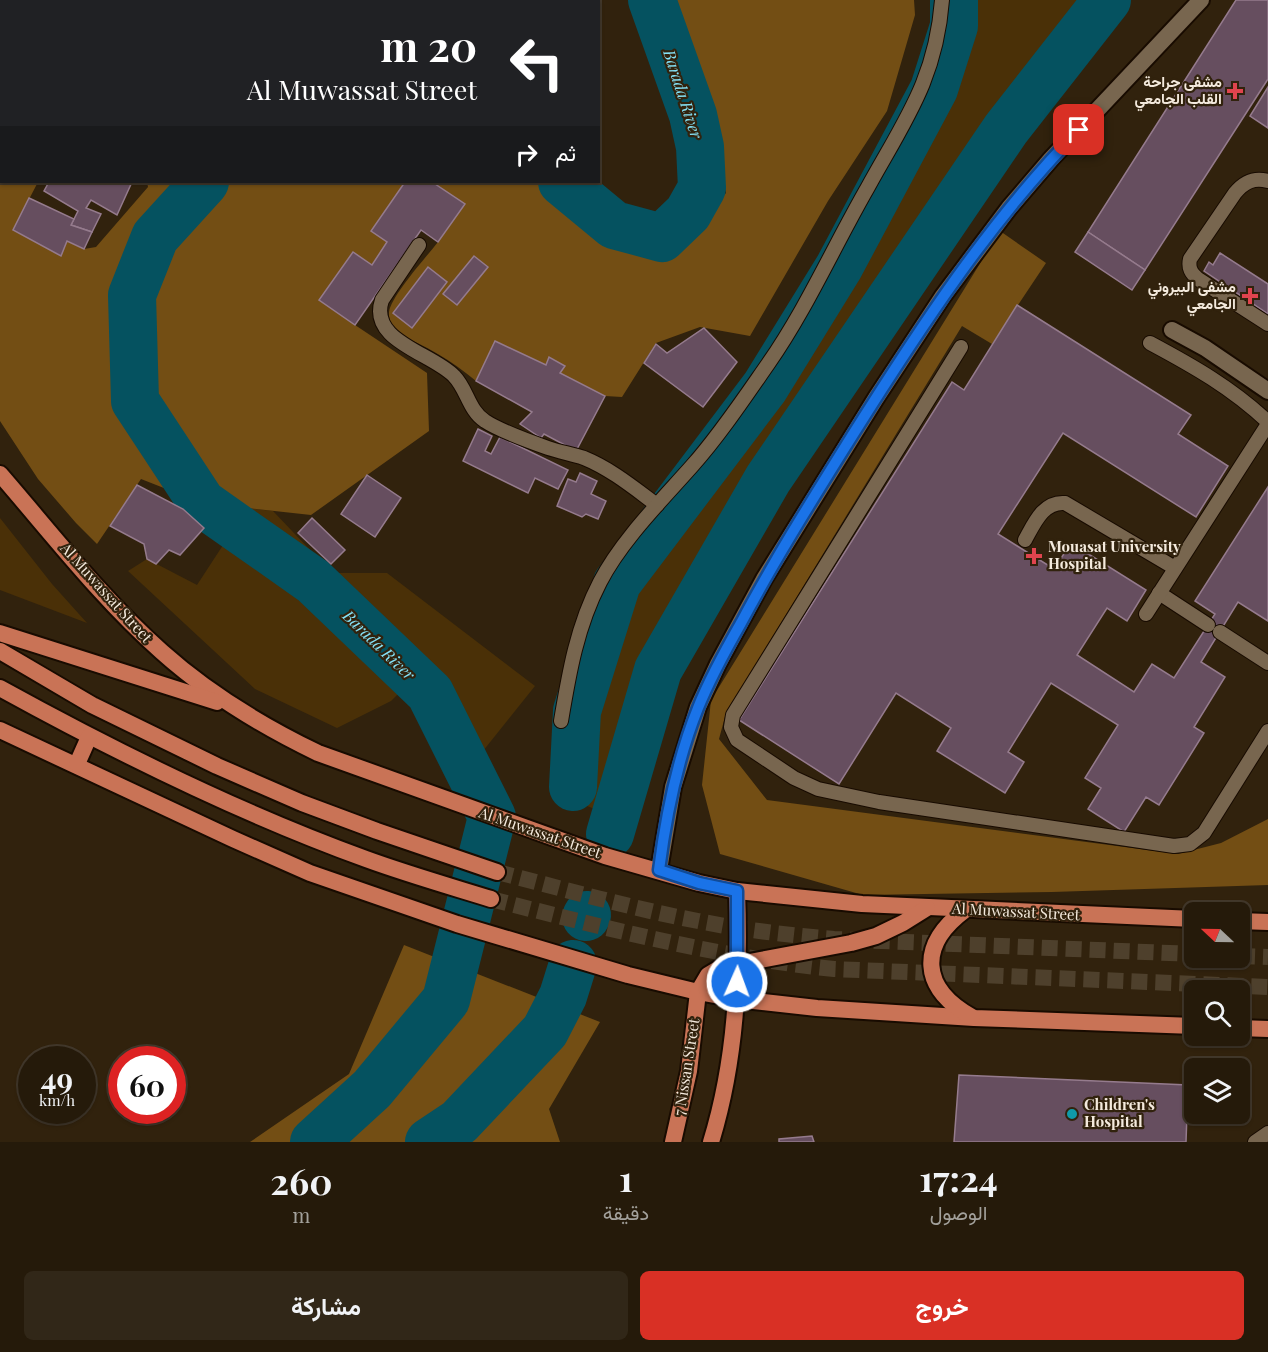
<!DOCTYPE html>
<html lang="ar">
<meta charset="utf-8">
<style>
:root{--surface:#251a0a;--page:#312718;--text:#f1f3f6;--muted:#a3a19c;--line:#42382b;--accent:#d93025}
body{margin:0;font-family:"Playfair Display",Vazirmatn,serif;background:var(--page);color:var(--text);direction:rtl;height:100vh;display:flex;flex-direction:column;font-size:22px;white-space:nowrap}
*{box-sizing:border-box;margin:0}
p{font-size:20px;color:var(--muted)}
.icon{flex:none;width:33px;height:33px;fill:none;stroke:currentColor;stroke-width:2;stroke-linecap:round;stroke-linejoin:round}
.map{position:relative;height:1142px;overflow:hidden;direction:ltr}
.panel{display:flex;flex-direction:column;background:var(--surface);flex:1}
.panel>*{flex:none}
.hud{position:absolute;left:0px;top:0px;width:600px;height:183px;box-shadow:0 2px 4px #0004,0 0 0 2px var(--line);direction:rtl;background:#202124;color:#fff;overflow:hidden}
.needle{width:39px;rotate:292deg}
.buttons{position:absolute;left:1184px;top:902px;display:grid;gap:12px}
.buttons a{display:grid;place-items:center;width:66px;height:66px;border-radius:9px;background:var(--surface);box-shadow:0 2px 4px #0004,0 0 0 2px var(--line);font-size:30px}
.speed{position:absolute;left:18px;top:1046px;display:flex;gap:12px;font-size:30px;font-weight:700;text-align:center}
.speed>*{display:grid;place-content:center;width:78px;height:78px;border-radius:50%;background:var(--surface);box-shadow:0 2px 4px #0004,0 0 0 2px var(--line);line-height:1}
.speed small{font-size:15px;font-weight:400}
.speed .limit{border:9px solid #d22;background:#fff;color:#111}
.pin{position:absolute;display:grid;place-items:center;width:51px;height:51px;color:#fff;margin:-26px;border-radius:12px;box-shadow:0 3px 9px #0006}
.me{position:absolute;width:66px;margin:-33px;rotate:2deg;stroke-linejoin:round;filter:drop-shadow(0 0 4px #0008)}
.turn{display:flex;align-items:center;gap:21px;height:126px;padding:0 24px;font-size:27px}
.turn .icon{width:78px;height:78px;stroke-width:2.5}
.turn b{display:block;font-size:42px;line-height:51px}
.then{display:flex;align-items:center;height:57px;padding:0 24px;background:#0003;gap:12px;font-size:22px}
.eta{display:flex;justify-content:space-evenly;align-items:center;height:102px;text-align:center}
.eta b{font-size:36px;font-weight:700;line-height:42px}
.button{display:flex;gap:12px;margin-top:auto;padding:12px 24px}
.button a{flex:1;height:69px;border-radius:9px;background:var(--accent);color:#fff;font-size:24px;font-weight:700;line-height:69px;text-align:center}
.button a+a{background:var(--page);color:var(--text)}
.map>svg:first-child{display:block}
.green{fill:#4a3007}
.forest{fill:#734e14}
.lines{fill:none;stroke-linecap:round;stroke-linejoin:round}
.river{stroke:#055260;stroke-width:48}
.building{fill:#664e5f;stroke:#957b8d;stroke-width:1.5}
.primary-tunnel{stroke:#4e402c;stroke-width:16;stroke-dasharray:16 8;stroke-linecap:butt}
.service-casing{stroke:#180b00;stroke-width:16}
.minor-casing{stroke:#180b00;stroke-width:20}
.primary-casing{stroke:#180b00;stroke-width:20}
.service{stroke:#78664f;stroke-width:14}
.minor{stroke:#78664f;stroke-width:16}
.primary{stroke:#c97356;stroke-width:16}
.route-casing{stroke:#114b97;stroke-width:15}
.route{stroke:#1a73e8;stroke-width:10}
.health-dot{fill:#e0444e;stroke:#31220d;stroke-width:2}
.culture-dot{fill:#0f9aa8;stroke:#31220d;stroke-width:2}
.labels{text-anchor:middle;stroke-width:4.5;stroke-linejoin:round;paint-order:stroke}
.poi-label{font-size:15px;font-weight:bold;fill:#f4eadd;stroke:#31220d;text-anchor:end}
.street-label{font-size:15px;fill:#f4eadd;stroke:#31220d}
.water-label{font-size:16px;font-style:italic;fill:#85e2f7;stroke:#31220d}
</style>
<div class="map">
<svg width="1268" height="1142" viewBox="0 0 1268 1142">
<rect width="100%" height="100%" fill="#31220d"/>
<!-- green -->
<g class="green">
<path d="M958,0h131l-94,123 -234,346 -112,199 -49,143 -13,-5 -8,-95 44,-127 138,-184 73,-124 102,-181 24,-78z"/>
<path d="M238,507l35,4 59,62h55l148,113 -56,70 -38,-67 -126,-117 -43,-33z"/>
<path d="M0,518l52,66 35,39 -87,-33z"/>
<path d="M227,539l176,150 -12,12 -54,27 -82,-39 -127,-118 19,-12 50,26z"/>
</g>
<!-- forest -->
<g class="forest">
<path d="M666,0h248l1,15 -28,96 -59,90 -78,135 -50,-9 -44,16 -34,54 -17,-1 -45,-23 5,-7 -16,-9 -3,8 -51,-24 -19,40c-24,-20 -50,-36 -80,-47 -3,-6 -8,-15 -7,-22 2,-16 38,-56 49,-70l-17,-12 -66,95 72,48 2,58 -118,84 -109,-12 -61,-24 -44,65 -21,-21 -38,-44 -38,-58v-272l2,33h36l-25,48 48,25 6,-14 17,8 12,-2 52,-60 -1,-5h403l32,32 38,22 29,9 37,-8 40,-44 -13,-67z"/>
<path d="M1000,231l46,32 -54,81 -30,-18 -236,387 -7,26 48,61 411,54 43,-11 47,-24v66l-216,7 -189,3 -143,-41 -18,-69 9,-85z"/>
<path d="M404,945l196,77 -51,87 11,33h-310l99,-68z"/>
</g>
<g class="lines">
<!-- river -->
<g class="river">
<path d="M205,182l-50,55 -23,58 3,106 67,102 111,78 117,112 62,124 -46,183 -74,89 -58,53"/>
<path d="M562,182l52,43 48,13 26,-25 14,-25 -2,-41 -7,-32 -41,-115"/>
<path d="M573,787l4,-76 40,-128 148,-196 74,-120 95,-178 20,-63v-26"/>
<path d="M610,834l48,-164 110,-191 238,-350 101,-129"/>
<path d="M586,917l1,-2"/>
<path d="M429,1142l30,-20 86,-91 18,-35 10,-32"/>
</g>
</g>
<!-- building -->
<g class="building">
<path d="M174,0l2,2 -48,-1 3,-1z"/>
<path d="M208,0h117l1,2h-120z"/>
<path d="M1236,0h32v79l-123,191 -57,-38z"/>
<path d="M1268,87v41l-18,-12z"/>
<path d="M49,182h83l-15,33 -26,-15 -5,8 15,6 -9,18 -21,-7 7,-14 -34,-20z"/>
<path d="M405,182h27l33,22 -27,38 -17,-12 -66,95 -36,-25 34,-48 19,13 15,-23 -16,-11z"/>
<path d="M29,198l45,21 -3,6 21,7 -8,17 -17,-8 -6,15 -48,-26z"/>
<path d="M1088,232l57,38 -13,20 -57,-38z"/>
<path d="M1220,253l48,31v30l-64,-43 5,-9 4,3z"/>
<path d="M474,256l14,11 -31,38 -14,-11z"/>
<path d="M428,267l19,15 -35,46 -19,-15z"/>
<path d="M1017,305l174,110 -13,19 50,32 -32,51 -133,-84 -65,101 56,35 17,-26 75,47 -19,31 -20,-13 -30,47 57,37 18,-28 22,14 41,-64 -20,-13 73,-114v134l-30,-19 -37,60 24,15 -31,50 10,6 -45,72 -13,-8 -22,35 -36,-23 13,-21 -16,-10 33,-53 -67,-42 -43,69 16,10 -19,31 -68,-42 14,-23 -55,-35 -57,91 -100,-64 213,-338 12,8z"/>
<path d="M704,328l33,34 -34,45 -59,-44 12,-19 11,9z"/>
<path d="M495,341l51,24 3,-8 16,9 -5,7 45,23 -29,55 -32,-17 -3,4 -21,-14 12,-12 -56,-31z"/>
<path d="M478,429l14,7 -7,15 6,3 9,-17 68,33 -10,19 -23,-11 -7,15 -65,-32z"/>
<path d="M580,473l17,8 -6,13 15,7 -8,18 -12,-5 -4,3 -25,-11 11,-27 8,3z"/>
<path d="M367,475l34,23 -26,39 -34,-23z"/>
<path d="M137,485l46,24 21,19 -24,27 -11,-5 -13,14 -9,-5 -3,-15 -34,-18z"/>
<path d="M312,518l33,32 -14,14 -33,-31z"/>
<path d="M959,1075l229,10 -2,57h-232z"/>
<path d="M812,1136l2,6h-35v-3z"/>
</g>
<g class="lines">
<!-- primary-tunnel -->
<g class="primary-tunnel">
<path d="M497,872c67,17 133,36 201,49 45,9 90,14 136,18l360,15"/>
<path d="M491,899c114,29 225,58 343,70l434,18"/>
<path d="M1239,956l29,1"/>
</g>
<defs>
<g id="service">
<path d="M1268,181c-14,-4 -24,1 -33,12l-45,66c-2,9 1,14 8,20l70,45"/>
<path d="M419,245l-37,55c-14,41 50,53 72,76 13,13 15,35 31,45 15,10 46,21 63,27 12,4 24,6 36,10 27,11 50,30 73,47"/>
<path d="M1150,343c43,23 82,45 118,79"/>
<path d="M961,347l-228,368 -2,12 6,13 57,38 24,11 61,13 295,44 16,-2 14,-11 64,-102"/>
<path d="M1025,540c9,-16 18,-39 40,-37l110,65"/>
<path d="M1159,593l49,32"/>
<path d="M1146,614l122,-190"/>
<path d="M1220,632l48,31"/>
<path d="M561,721c8,-48 16,-95 39,-139 21,-41 61,-81 92,-116 27,-30 53,-69 76,-102 39,-56 66,-118 100,-177 37,-67 68,-108 74,-187"/>
<path d="M1255,1142l13,-9"/>
</g>
<g id="minor">
<path d="M1172,330l33,18 63,43"/>
<path d="M659,870l14,-83 25,-80 20,-43 46,-85 112,-181 67,-102 66,-88 42,-49 150,-159"/>
</g>
<g id="primary">
<path d="M0,474c52,60 102,125 162,178 47,42 100,74 156,101l287,103 94,27 38,8 125,13 332,15"/>
<path d="M0,633l217,69"/>
<path d="M0,651l92,54 125,61 85,37 75,28 120,41"/>
<path d="M0,688c118,65 239,125 366,171 41,15 83,27 125,40"/>
<path d="M0,730l233,109 77,34 147,51 171,51 70,17 38,7 81,9 157,10 220,8"/>
<path d="M77,764l12,-27"/>
<path d="M965,910c-47,35 -45,78 7,107"/>
<path d="M1239,921l29,1"/>
<path d="M1239,1028l29,1"/>
<path d="M673,1142l16,-71 9,-79 10,-17 10,-6 10,-3 123,-23 25,-7 27,-13 24,-15"/>
<path d="M711,1142c25,-81 29,-167 26,-251"/>
</g>
</defs>
<!-- service casing -->
<use href="#service" class="service-casing"/>
<!-- minor casing -->
<use href="#minor" class="minor-casing"/>
<!-- primary casing -->
<use href="#primary" class="primary-casing"/>
<!-- service -->
<use href="#service" class="service"/>
<!-- minor -->
<use href="#minor" class="minor"/>
<!-- primary -->
<use href="#primary" class="primary"/>
</g>
<g class="lines">
<defs>
<path id="route" d="M737,982v-91l-38,-8 -40,-13c7,-55 18,-110 39,-162 12,-30 27,-57 43,-85 34,-64 73,-126 111,-187 68,-108 137,-214 227,-306"/>
</defs>
<!-- route casing -->
<use href="#route" class="route-casing"/>
<!-- route -->
<use href="#route" class="route"/>
</g>
<!-- markers -->
<g class="health-dot">
<path d="M1232 82h6v6h6v6h-6v6h-6v-6h-6v-6h6z"/>
<path d="M1247 287h6v6h6v6h-6v6h-6v-6h-6v-6h6z"/>
<path d="M1031 547h6v6h6v6h-6v6h-6v-6h-6v-6h6z"/>
</g>
<circle class="culture-dot" cx="1072" cy="1114" r="6"/>
<g class="labels">
<!-- poi labels -->
<g class="poi-label">
<text x="1222" y="87">مشفى جراحة<tspan x="1222" dy="17">القلب الجامعي</tspan></text>
<text x="1236" y="292">مشفى البيروني<tspan x="1236" dy="17">الجامعي</tspan></text>
<text x="1048" y="552" text-anchor="start">Mouasat University<tspan x="1048" dy="17">Hospital</tspan></text>
<text x="1084" y="1110" text-anchor="start">Children's<tspan x="1084" dy="17">Hospital</tspan></text>
</g>
<!-- street labels -->
<g class="street-label">
<text transform="translate(106 593) rotate(48)" y="5">Al Muwassat Street</text>
<text transform="translate(540 833) rotate(19)" y="5">Al Muwassat Street</text>
<text transform="translate(1016 912) rotate(3)" y="5">Al Muwassat Street</text>
<text transform="translate(687 1067) rotate(-81)" y="5">7 Nissan Street</text>
</g>
<!-- water labels -->
<g class="water-label">
<text transform="translate(683 94) rotate(72)" y="6">Barada River</text>
<text transform="translate(379 645) rotate(44)" y="6">Barada River</text>
</g>
</g>
</svg>
<div class="buttons">
<a><svg class="needle" viewBox="-14 -14 28 28"><path d="M0-13l5 13h-10z" fill="#e53935"/><path d="M0 13l5-13h-10z" fill="#a3a19c"/></svg></a>
<a><svg class="icon" aria-label="search" viewBox="0 0 24 24"><circle cx="10" cy="10" r="6"/><path d="M15 15l6 6"/></svg></a>
<a><svg class="icon" aria-label="layers" viewBox="0 0 24 24"><path d="M12 4l9 5-9 5-9-5zM3 14l9 5 9-5"/></svg></a>
</div>
<div class="speed"><div>49<small>km/h</small></div><div class="limit">60</div></div>
<div class="pin" style="left:1079px;top:130px;background:#d93025"><svg class="icon" aria-label="arrive" viewBox="0 0 24 24"><path d="M6 21V4h12l-3 4 3 4H6"/></svg></div>
<svg class="me" style="left:737px;top:982px" viewBox="-20 -20 40 40"><circle r="17" fill="#1a73e8" stroke="#fff" stroke-width="3"/><path d="M0-11L8 9 0 5-8 9z" fill="#fff"/></svg>
<div class="hud">
<div class="turn"><svg class="icon" aria-label="left" viewBox="0 0 24 24"><path d="M17 20v-9H6M10 6l-5 5 5 5"/></svg><div><b>20 m</b>Al Muwassat Street</div></div>
<div class="then">ثم<svg class="icon" aria-label="right" viewBox="0 0 24 24"><path d="M7 20v-9h11M14 6l5 5-5 5"/></svg></div>
</div>
</div>
<section class="panel">
<div class="eta">
<div><b>17:24</b><p>الوصول</p></div>
<div><b>1</b><p>دقيقة</p></div>
<div><b>260</b><p>m</p></div>
</div>
<div class="button"><a>خروج</a><a>مشاركة</a></div>
</section>
